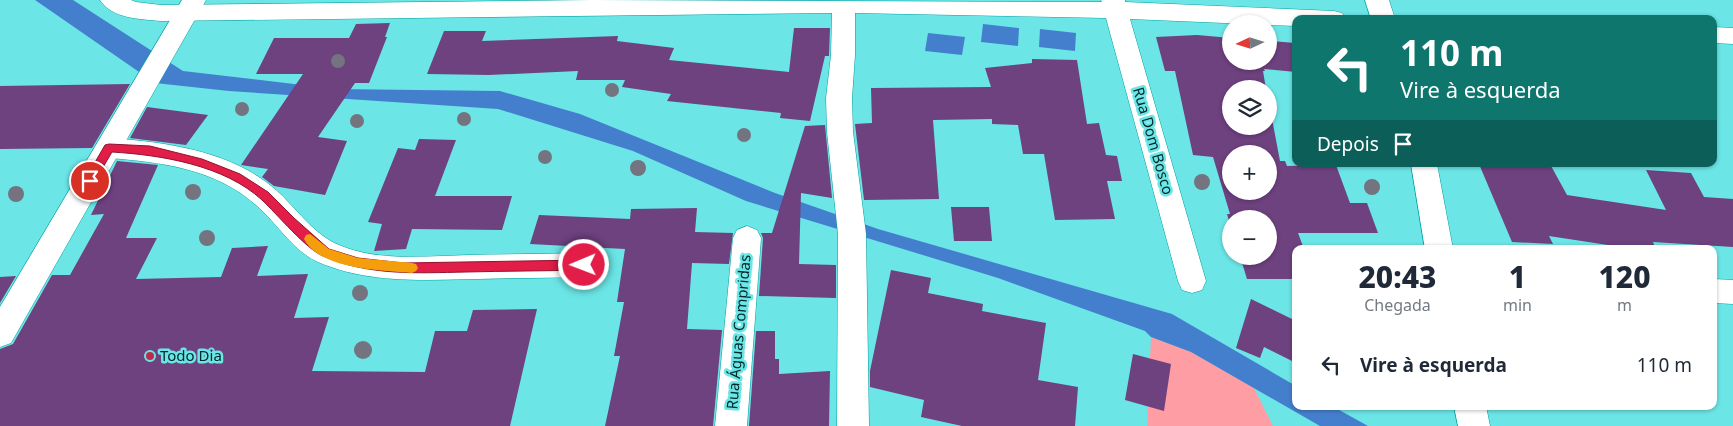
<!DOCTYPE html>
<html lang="pt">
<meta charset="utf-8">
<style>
:root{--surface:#fff;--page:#f6f6f7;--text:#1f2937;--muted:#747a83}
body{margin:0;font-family:"Noto Sans",sans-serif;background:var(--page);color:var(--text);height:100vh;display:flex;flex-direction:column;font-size:19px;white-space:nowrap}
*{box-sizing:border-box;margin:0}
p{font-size:16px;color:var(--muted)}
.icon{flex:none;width:28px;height:28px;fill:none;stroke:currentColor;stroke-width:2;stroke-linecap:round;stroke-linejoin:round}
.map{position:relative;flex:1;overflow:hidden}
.side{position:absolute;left:1292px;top:245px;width:425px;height:165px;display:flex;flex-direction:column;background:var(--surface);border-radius:10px;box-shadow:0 1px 4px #0004}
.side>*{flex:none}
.top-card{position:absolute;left:1292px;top:15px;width:425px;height:152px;border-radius:10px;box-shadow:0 1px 4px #0004;background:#0f766e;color:#fff;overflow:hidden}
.needle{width:32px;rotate:266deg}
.controls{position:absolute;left:1222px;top:15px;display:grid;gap:10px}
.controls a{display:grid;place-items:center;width:55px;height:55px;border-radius:50%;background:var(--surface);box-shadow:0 1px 4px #0004;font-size:25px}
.pin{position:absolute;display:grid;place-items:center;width:42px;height:42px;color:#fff;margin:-21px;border:2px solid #fff;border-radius:50%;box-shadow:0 1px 5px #0007}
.me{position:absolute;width:55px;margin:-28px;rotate:269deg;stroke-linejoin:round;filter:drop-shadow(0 0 4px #0008)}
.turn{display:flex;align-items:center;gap:18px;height:105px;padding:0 25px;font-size:22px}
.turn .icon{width:65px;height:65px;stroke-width:2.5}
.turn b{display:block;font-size:35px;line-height:42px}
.then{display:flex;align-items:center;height:48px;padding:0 25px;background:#0003;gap:10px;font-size:19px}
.eta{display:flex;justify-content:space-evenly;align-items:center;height:85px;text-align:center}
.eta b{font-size:30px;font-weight:800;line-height:35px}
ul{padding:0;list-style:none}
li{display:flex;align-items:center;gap:15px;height:70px;padding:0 25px}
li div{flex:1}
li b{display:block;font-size:19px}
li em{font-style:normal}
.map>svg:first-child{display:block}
.green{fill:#fe9ea4}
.water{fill:#447fcd}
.building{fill:#6e417f;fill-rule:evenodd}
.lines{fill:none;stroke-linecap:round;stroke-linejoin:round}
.minor-casing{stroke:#00a0a2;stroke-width:1}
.major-casing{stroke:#00a0a2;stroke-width:1}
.minor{fill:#fff;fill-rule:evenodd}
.major{fill:#fff;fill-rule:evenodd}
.tree{fill:#73747f}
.route{fill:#e11d48;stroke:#92132f}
.slow{fill:#f59e0b}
.poi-dot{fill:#bd2c47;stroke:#6be5e6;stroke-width:2}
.labels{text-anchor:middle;stroke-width:5;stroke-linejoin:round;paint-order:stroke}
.street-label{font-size:15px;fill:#002829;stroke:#6be5e6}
.poi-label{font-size:15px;fill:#002829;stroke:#6be5e6;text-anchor:start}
</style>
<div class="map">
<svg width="1733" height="426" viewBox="0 0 1733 426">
<rect width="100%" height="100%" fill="#6be5e6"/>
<!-- green -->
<path class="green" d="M1151,337l40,15 63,36 19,38h-126z"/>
<!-- water -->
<g class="water">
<path d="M35,0h38l110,71 153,18 164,2 80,23 195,79 103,36 294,85 124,72v20h36l36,20h-48l-129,-74 -40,-15 -6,-6 -147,-53 -252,-77 -113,-50 -135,-42 -269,-18 -74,-8z"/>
<path d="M983,24l36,4 -1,18 -37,-4z"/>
<path d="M1040,29l36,4 -1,18 -36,-4z"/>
<path d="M928,33l37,4 -3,18 -37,-4z"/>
</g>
<!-- building -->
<g class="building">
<path d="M390,23l-5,14h2l-18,46h-14l-37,54 29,4 -22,54 -51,-9 -12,-9 6,-8 -27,-4 62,-91h-47l18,-36h75l7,-14z"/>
<path d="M794,28h36l-1,28h-4l-15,65 -30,-3 1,-5 -114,-12 4,-7 -49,-7 3,-7h-49l2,-9 -89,4 -62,-1 17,-43h42l-4,10 136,-5 -1,5 57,7 -5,12 120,12z"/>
<path d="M1197,35l34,3v23h38v-20l27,2v29l-32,-3 1,2h-2l3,18h-35v37h38v-23l11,58h5l2,5 49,-1 14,38h17l11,30h-80l6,16h-8v30h-49l-7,-23h29v-37h-38v8l-4,-13h3l-17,-57 -20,-2 -18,-84h-10l-9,-34zM1231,154h38v37h-38z"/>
<path d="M1032,59l45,1 10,64 12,-1 7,32 11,1 5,25h-15l8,38 -60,1 -11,-66h-21l-5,-29 -26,-1v-5l-59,1 6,79 -75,1 -9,-76 17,-1 -1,-35 120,-1 -6,-19 47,-5z"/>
<path d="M130,84l-38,64 -92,1v-63z"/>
<path d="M147,107l61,8 -22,30 -56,-7z"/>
<path d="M825,125l7,73 -31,-5 -2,71 37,1v33l-77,-2 4,-58 -2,-5h11l33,-107z"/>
<path d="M419,139l37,1 -21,56h77l-10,34 -90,-1 -6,20 -32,2 8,-27 -14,-2 30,-74 17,2z"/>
<path d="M117,161l41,4 -32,73h31l-21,41 85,-2 11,-29 36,-2 -11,30 51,-2 -14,44 35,-1 -17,54 113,1 10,-41h32l6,-21 64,-1 -27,117h-510v-77l13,-5 39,-69h18l34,-61 -13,1z"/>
<path d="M1479,164h71l17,31 99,15 -20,-40 45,3 13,24 29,2v48l-80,-5 3,7h-22l-85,-13 4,8 -41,-2z"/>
<path d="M951,207h38l3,34h-38z"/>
<path d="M697,208l-2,24 38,1 -4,31 -37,-1 -5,66 35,1 -9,96h-108l15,-70h-6l10,-54h-7l8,-53 -95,-5 9,-29 91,4 1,-10z"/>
<path d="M891,270l40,8 -3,15 55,11 -1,7 64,12 -8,57 40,7 -3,39h-113l-41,-9 3,-17 -54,-13v-16z"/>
<path d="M16,276l-16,27v-26z"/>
<path d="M1251,299l45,22v42l-32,-16 -4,11 -24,-10z"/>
<path d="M756,331h19v28h4v15l51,-3 -1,55h-80z"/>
<path d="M1133,354l38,10 -7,47 -39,-11z"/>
</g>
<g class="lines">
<defs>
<g id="minor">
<path d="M100,0h31l5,2 25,3 432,-5 509,2 -1,-2h24v2l209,9 8,2 4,6h-50v7l-166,-7 76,262 -4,9 -10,3 -10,-3 -4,-9 -72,-263 -251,-5v42l-3,43 1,34 13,102 3,192h-32l1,-192 -11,-102 -1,-34 5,-43 1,-42 -671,8c-20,-2 -49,-2 -61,-21z"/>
<path d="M1365,0h24l6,19h-24z"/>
<path d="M1714,27l19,1v16l-19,-1z"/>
<path d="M109,138c57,4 123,13 167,52 20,18 38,45 63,55 39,17 89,11 131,10 38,-1 76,-1 114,-2l10,4 4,8 -4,8 -10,4c-35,1 -71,1 -106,2 -54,1 -109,5 -160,-17 -25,-11 -41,-39 -61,-56 -40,-37 -96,-44 -148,-48l-9,-3 -4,-7 4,-7z"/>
<path d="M1411,164h26l16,85h-28z"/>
<path d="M747,226l10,4 4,8 -14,188h-32l18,-188 4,-8z"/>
<path d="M1714,279l19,1v24l-19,-1z"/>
<path d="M1454,406h32l4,20h-32z"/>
</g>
<path id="major" d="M182,0h24l-195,343 -11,4v-40z"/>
</defs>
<!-- minor casing -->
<use href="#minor" class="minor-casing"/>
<!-- major casing -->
<use href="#major" class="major-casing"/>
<!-- minor -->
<use href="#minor" class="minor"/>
<!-- major -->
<use href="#major" class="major"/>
</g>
<!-- trees -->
<g class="tree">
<circle cx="338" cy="61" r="7"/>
<circle cx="612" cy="90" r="7"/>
<circle cx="242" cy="109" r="7"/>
<circle cx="464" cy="119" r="7"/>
<circle cx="357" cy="121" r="7"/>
<circle cx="744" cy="135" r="7"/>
<circle cx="545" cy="157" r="7"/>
<circle cx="638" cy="168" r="8"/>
<circle cx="1202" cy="182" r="8"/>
<circle cx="1372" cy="187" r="8"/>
<circle cx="193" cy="192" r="8"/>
<circle cx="16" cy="194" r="8"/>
<circle cx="207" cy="238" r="8"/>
<circle cx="360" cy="293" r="8"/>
<circle cx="363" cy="350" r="9"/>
</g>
<!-- route -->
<path class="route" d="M109,144l41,2 52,13 38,15 28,18 26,26 35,31 29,9 45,5 181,-3 4,2 2,3 -2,4 -4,1c-40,1 -79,1 -118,2 -49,1 -97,4 -143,-16 -17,-7 -46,-42 -61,-56 -38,-35 -101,-45 -150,-48l-19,32h-7l-2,-3 2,-3 19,-33z"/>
<!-- slow -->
<path class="slow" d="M310,234l19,15 29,9 54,5 4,1 2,4 -2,3 -4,2c-30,-3 -92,-3 -108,-34l2,-4z"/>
<!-- markers -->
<circle class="poi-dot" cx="150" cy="356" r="5"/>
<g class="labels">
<!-- street labels -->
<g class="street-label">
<text transform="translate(1153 141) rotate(74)" y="5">Rua Dom Bosco</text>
<text transform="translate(739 332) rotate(-85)" y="5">Rua Águas Compridas</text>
</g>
<!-- poi labels -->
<g class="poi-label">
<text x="160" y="361">Todo Dia</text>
</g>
</g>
</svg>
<div class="controls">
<a><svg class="needle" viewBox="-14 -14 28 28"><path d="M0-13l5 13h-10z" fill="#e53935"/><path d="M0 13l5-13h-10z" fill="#747a83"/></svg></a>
<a><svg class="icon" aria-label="layers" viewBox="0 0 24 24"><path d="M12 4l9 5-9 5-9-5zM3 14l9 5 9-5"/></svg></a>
<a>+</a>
<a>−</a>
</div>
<div class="pin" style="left:90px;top:181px;background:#d93025"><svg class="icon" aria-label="arrive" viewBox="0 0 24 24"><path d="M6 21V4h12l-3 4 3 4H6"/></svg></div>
<svg class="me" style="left:584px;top:265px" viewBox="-20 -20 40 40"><circle r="17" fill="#e11d48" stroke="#fff" stroke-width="3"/><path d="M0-11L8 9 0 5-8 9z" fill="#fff"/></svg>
<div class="top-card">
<div class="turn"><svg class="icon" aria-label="left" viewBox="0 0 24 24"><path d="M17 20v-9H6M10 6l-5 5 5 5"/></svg><div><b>110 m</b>Vire à esquerda</div></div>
<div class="then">Depois<svg class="icon" aria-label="arrive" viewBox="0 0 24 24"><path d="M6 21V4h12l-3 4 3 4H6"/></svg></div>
</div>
<section class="side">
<div class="eta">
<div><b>20:43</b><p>Chegada</p></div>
<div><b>1</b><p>min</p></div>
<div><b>120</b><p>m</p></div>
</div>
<ul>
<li><svg class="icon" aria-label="left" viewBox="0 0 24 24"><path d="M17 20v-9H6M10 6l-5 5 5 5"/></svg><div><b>Vire à esquerda</b></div><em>110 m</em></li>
</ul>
</section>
</div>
